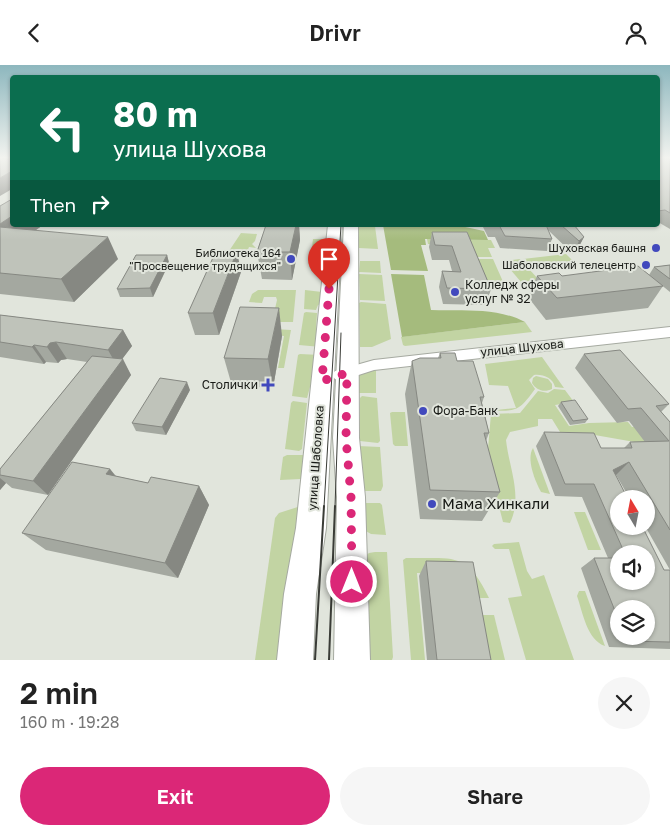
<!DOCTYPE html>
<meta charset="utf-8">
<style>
:root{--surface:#fff;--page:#f6f6f6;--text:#222;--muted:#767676;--accent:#db2777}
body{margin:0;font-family:"Golos Text",sans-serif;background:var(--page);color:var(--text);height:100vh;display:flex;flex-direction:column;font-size:19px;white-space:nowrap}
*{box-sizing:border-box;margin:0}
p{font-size:16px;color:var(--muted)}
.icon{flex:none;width:28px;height:28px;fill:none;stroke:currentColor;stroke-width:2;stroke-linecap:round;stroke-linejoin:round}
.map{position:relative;height:595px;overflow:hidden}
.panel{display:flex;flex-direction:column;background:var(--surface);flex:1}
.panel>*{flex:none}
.banner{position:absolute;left:10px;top:10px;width:650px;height:152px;border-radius:5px;box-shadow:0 1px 4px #0004;background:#0b6e4f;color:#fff;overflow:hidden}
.needle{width:32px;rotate:350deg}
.controls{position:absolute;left:610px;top:425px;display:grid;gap:10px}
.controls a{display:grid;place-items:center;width:45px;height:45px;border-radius:50%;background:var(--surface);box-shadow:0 1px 4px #0004;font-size:25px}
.pin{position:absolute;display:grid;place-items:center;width:42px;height:42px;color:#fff;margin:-51px -21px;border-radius:50% 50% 50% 0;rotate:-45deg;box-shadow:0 0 5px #0007}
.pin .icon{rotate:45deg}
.me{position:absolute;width:55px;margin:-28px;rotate:0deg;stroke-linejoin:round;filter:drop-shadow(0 0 4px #0008)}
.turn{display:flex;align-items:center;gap:18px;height:105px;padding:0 20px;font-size:22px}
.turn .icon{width:65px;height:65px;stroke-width:2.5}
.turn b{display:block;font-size:35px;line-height:42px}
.then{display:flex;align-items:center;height:48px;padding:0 20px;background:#0003;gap:10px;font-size:19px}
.round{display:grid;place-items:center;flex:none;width:52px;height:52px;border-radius:26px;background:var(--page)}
.head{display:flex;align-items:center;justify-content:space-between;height:85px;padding:0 20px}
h1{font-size:30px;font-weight:600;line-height:38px}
.primary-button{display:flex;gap:10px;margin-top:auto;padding:10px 20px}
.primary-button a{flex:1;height:58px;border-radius:30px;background:var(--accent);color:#fff;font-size:20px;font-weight:600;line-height:58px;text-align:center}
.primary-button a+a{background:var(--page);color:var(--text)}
header{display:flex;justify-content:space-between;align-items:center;height:65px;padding:0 20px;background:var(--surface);font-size:22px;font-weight:600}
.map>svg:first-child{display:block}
.green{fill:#c2d4a3}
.forest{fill:#a5bb7d}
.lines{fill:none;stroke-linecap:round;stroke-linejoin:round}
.minor-casing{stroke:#a6aaa1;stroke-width:2}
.secondary-casing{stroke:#a6aaa1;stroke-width:2}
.minor{fill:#fff;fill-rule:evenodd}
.secondary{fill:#fff;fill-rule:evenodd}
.tram-far1{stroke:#3a3c37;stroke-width:1}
.tram{stroke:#3a3c37;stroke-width:2}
.wall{fill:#a4a8a0;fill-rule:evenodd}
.shaded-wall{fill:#868882}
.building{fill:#bfc3ba;stroke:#868882}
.route{stroke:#db2777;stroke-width:9;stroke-dasharray:0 16.2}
.poi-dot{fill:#4149bd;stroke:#e1e5dc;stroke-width:2}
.labels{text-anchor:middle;stroke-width:4;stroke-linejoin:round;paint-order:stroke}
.far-poi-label{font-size:11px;fill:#181a16;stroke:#e1e5dc;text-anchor:end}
.poi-label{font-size:12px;fill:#181a16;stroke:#e1e5dc;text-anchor:start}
.street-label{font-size:12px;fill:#181a16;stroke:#e1e5dc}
.near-poi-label{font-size:15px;fill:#181a16;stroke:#e1e5dc;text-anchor:start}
</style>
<header><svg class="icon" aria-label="back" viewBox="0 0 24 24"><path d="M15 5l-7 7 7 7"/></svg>Drivr<svg class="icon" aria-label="person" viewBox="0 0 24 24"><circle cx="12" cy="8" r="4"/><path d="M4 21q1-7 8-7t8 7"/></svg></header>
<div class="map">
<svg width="670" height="595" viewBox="0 0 670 595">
<rect width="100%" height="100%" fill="#e1e5dc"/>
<!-- green -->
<g class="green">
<path d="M359,161h16l3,23 -19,-1z"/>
<path d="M241,168l16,1 -2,7 -3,3 4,4 -7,-1 -2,5 -18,-1z"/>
<path d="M313,174h13l-2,17h-13z"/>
<path d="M427,174l64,1 4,8h-7l4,9h-18l-5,-12 -41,-1z"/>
<path d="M566,189l8,8 -44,4 -7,-7z"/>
<path d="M472,194h21l11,25h-22z"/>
<path d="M520,194l19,21 -18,2 -18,-21z"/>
<path d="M380,196l1,12 -22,-1 1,-11z"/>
<path d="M359,209l23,1 3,26 -25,-1z"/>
<path d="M258,225h38l-3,32h-21l5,-22 -1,-3h-12l-2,6 -13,-1 3,-8z"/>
<path d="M305,225l17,2 3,11 -7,2 -2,5 -12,-1z"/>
<path d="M361,237l25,2 5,35 -19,8h-12l-1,-44z"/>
<path d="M306,247l11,1 -1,16 5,2v16l-22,-2 5,-32z"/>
<path d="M525,257l7,10 -127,14 -2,-1 -2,-8z"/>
<path d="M274,264l17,1 -7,38h-6l6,-32 -11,-1z"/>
<path d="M300,289l20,1 -2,29 -8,3 -3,11 -15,-2 6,-41z"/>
<path d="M542,292l22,31 -9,-1c-2,-9 -12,-13 -21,-12l-5,5 6,9c-18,25 -19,21 -48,22l29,-3 -8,-22 -19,-1 -4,-21z"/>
<path d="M376,305v23h-19l-3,-16 11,-5z"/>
<path d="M536,311l12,3 4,5v5c-8,4 -16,1 -20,-6l1,-5z"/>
<path d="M554,324l11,1 9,12 -19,3 14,21 20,-3 39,-1 4,5 16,-2 -2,19 -57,-10 -29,-2 -8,-13h-14v7l-28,6 -4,8c3,28 17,56 4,83l-7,-1 -16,-62 4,-46 29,-1 18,-22 10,2z"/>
<path d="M362,331l15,2 3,43 -2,2 -18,-2v-43z"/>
<path d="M293,336l14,2 -5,46 -3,2 -14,-2 6,-46z"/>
<path d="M392,347h13l3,34h-13l-2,-2 -3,-31z"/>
<path d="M358,381l22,1 3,39 -2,5h-25z"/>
<path d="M533,383l17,46 -9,-2c-6,-11 -15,-33 -8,-44z"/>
<path d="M287,390h18l-4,24 -21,1 3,-23z"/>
<path d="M357,438h23l2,2 4,30 -15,-1 -7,-4z"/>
<path d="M307,439l-26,156h-26l20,-142 4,-5z"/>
<path d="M574,447h11l16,38h-13z"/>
<path d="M519,477l8,29 5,8 12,-4 30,85h-48l-18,-62 14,-2 -13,-47h-14l-3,-3 2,-2z"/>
<path d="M375,487h12l6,105 -1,3h-34l5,-102 6,-5z"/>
<path d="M406,493c47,1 60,-8 83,40h-20l-4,-23 -48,-2 8,87h-14l-8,-100z"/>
<path d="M579,526h6l20,55c-18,-6 -22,-33 -28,-50z"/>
<path d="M472,550h22l11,45h-25z"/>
</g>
<!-- forest -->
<g class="forest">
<path d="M383,160h73l28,6 4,9 -63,-1 1,6h-5l7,26 -37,-1z"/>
<path d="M391,209l33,1 7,35c31,1 65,-3 94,12l-123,15z"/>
</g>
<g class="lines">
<defs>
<path id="minor" d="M670,262v10l-296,33 -34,11 -5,-2 -3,-4 3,-4 39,-11z"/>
<g id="secondary">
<path d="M328,160h14l-16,303 -10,66 -3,66h-36l7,-66 12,-66z"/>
<path d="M344,160h14l1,213 6,59 5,163h-36l3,-163 -4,-59z"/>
</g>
</defs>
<!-- minor casing -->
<use href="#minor" class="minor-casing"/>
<!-- secondary casing -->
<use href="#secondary" class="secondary-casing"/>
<!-- minor -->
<use href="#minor" class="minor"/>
<!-- secondary -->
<use href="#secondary" class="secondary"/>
<!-- tram-far1 -->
<g class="tram-far1">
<path d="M324,442l17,-282"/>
<path d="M335,442l6,-174"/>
</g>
<!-- tram -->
<g class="tram">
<path d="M315,595l9,-154"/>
<path d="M329,595l6,-154"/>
</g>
</g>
<!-- wall -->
<g class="wall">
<path d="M658,92h12v72l-12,-7z"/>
<path d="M0,141l43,19 -7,5 82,29 -44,43 -74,-8z"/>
<path d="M266,160h33l1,15 -8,40 -30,-1 -5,-27z"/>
<path d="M482,160h92l10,12 -7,13 -4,4 -25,-24 4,9 -5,12 -47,-3 -5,-11h-7z"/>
<path d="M601,160h18l-16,1z"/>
<path d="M432,167h35l24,57 -5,16 -43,-1 -4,-17 3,-16h10l-3,-11h-17l-3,-13z"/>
<path d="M167,190l2,8 -16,34h-33l-3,-8z"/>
<path d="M670,200v27l-21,-17 5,-8z"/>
<path d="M241,207l-22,63h-24l-7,-22z"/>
<path d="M537,211h25l101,10 -15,22 -102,12 -18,-23z"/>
<path d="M0,250l123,15 9,16 -10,13 9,16 -83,120 -36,-7 -6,-5 -6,7v-21l87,-107 -20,-3 -6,1 -3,3 -12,-1 -2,2 -44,-7z"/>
<path d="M282,271l-9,52 -41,-2 -8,-28z"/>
<path d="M440,288l17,8 27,36 -2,6 7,30 -3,8 14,51 -18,29 -62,-2 -15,-125 7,-33 26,-3z"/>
<path d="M584,289l85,50 -8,8 9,10v227l-61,-2 -28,-79 13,-10h14l-26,-61 -27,-1 -19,-50 8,-14 57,16h23l6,-6h15l-16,-21 -12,2 -42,-55zM615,410h1l14,24h16v27h-1l25,44h-6zM619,489h27l-27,27zM619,544l27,27h-27z"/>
<path d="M190,325l-24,45 -30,-4 -4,-8z"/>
<path d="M561,337l27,17 -3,4 -15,2 -12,-19z"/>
<path d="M110,404l6,7 32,7 51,3 10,19 -31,73 -132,-28 -24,-17z"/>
<path d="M426,496l65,99h-64l-8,-84z"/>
</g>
<!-- shaded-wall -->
<g class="shaded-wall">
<path d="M12,106v18l-12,7v-18z"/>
<path d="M12,151v9h31l-33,23 -10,-16v-8z"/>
<path d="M296,160h3l1,15 -8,40 -2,-28z"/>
<path d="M108,172l10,22 -44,43 -13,-23z"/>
<path d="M584,172l-7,13 -4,4 6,-13z"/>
<path d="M237,186l4,21 -22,63 -6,-22z"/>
<path d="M167,190l2,8 -16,34 -3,-9z"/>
<path d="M279,243l3,28 -9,52 -5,-29z"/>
<path d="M123,265l9,16 -15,20 -9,-16z"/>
<path d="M56,277l11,17 -6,1 -3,3 -11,-16 3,-4z"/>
<path d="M34,280l12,17 -2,2 -12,-17z"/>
<path d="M123,294l8,16 -83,120 -15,-14z"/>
<path d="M187,317l3,8 -24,45 -4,-8z"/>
<path d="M629,397l-13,13 -15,8 12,-13z"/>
<path d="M110,404l15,20 -19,-15z"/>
<path d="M0,413l6,5 -6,7z"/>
<path d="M199,421l10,19 -31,73 -13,-15z"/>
</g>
<!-- building -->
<g class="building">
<path d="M12,92v14l-12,7v-20l9,1z"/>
<path d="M658,92h12v56l-5,-3 -7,1z"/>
<path d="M12,134v17l-12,8v-18z"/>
<path d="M266,160h30l-6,27h-33z"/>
<path d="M499,160h47l6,14 -47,-3z"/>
<path d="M561,160h13l10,12 -5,4z"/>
<path d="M0,162l108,10 -47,42 -61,-6z"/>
<path d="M432,167h35l24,57 -44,-1 -5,-17 19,1 -9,-26 -17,-1z"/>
<path d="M216,186h21l-24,62h-25z"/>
<path d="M136,190h31l-17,33 -33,1z"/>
<path d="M670,200v14l-16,-12z"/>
<path d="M638,201l25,20 -106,12 -20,-22 22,-3 3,3z"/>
<path d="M240,242l39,1 -11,51 -44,-1z"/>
<path d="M0,250l123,15 -15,20 -52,-8 -6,1 -3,4 -13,-2 -2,2 -32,-5z"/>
<path d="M620,285l49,54 -13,2 14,16v108l-41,-68 -16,8 15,29h-9v27h23l22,44h6v72l-44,-1 -1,-5h21v-27h-27v12l-25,-63h25v23h27v-27h-21l-31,-70h-29l-21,-52 50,1 7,15h31l-2,-6 39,-1 -28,-33 -13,1 -44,-55z"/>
<path d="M440,288h15l2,8h16l11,36h-4l9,36h-5l16,59 -70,-2 -18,-129 8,-3h21z"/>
<path d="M92,291l31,3 -90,122 -33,-6v-6z"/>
<path d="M160,313l27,4 -25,45 -30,-4z"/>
<path d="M575,335l13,19 -15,2 -12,-19z"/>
<path d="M72,397l38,7 -4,5 42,9 3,-6 48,9 -34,77 -143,-30z"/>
<path d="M426,496l47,1 18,98h-54z"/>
</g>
<!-- sky -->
<linearGradient id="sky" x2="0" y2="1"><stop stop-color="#8db7be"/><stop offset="0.53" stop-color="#f2f3ef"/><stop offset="1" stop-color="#f2f3ef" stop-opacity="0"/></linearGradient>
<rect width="670" height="175" fill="url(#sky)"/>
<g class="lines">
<!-- route -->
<path class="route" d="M329,224l-7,92 25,-8 -1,65 5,59 1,85"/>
</g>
<!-- markers -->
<g class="poi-dot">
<circle cx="656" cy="183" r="5"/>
<circle cx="291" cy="194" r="5"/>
<circle cx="646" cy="200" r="5"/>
<circle cx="455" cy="227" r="5"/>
<path d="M265.5 312.5h5v5h5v5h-5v5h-5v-5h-5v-5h5z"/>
<circle cx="423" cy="346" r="5"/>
<circle cx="432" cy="439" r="5"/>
</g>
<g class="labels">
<!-- far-poi labels -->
<g class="far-poi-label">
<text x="646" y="187">Шуховская башня</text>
<text x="281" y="192">Библиотека 164<tspan x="281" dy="13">"Просвещение трудящихся"</tspan></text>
<text x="636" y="204">Шаболовский телецентр</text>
</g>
<!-- poi labels -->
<g class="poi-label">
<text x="465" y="224">Колледж сферы<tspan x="465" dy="14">услуг № 32</tspan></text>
<text x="258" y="324" text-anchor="end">Столички</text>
<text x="433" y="350">Фора-Банк</text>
</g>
<!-- street labels -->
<g class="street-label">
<text transform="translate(522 283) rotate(-6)" y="4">улица Шухова</text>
<text transform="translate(316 393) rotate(-86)" y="4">улица Шаболовка</text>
</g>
<!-- near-poi labels -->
<g class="near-poi-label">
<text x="442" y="444">Мама Хинкали</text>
</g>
</g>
</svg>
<div class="controls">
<a><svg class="needle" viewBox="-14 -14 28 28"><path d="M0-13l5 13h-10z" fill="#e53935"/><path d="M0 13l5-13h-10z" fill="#767676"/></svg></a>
<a><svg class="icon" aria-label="sound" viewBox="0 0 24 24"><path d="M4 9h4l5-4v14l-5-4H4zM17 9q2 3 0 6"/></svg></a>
<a><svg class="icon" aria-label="layers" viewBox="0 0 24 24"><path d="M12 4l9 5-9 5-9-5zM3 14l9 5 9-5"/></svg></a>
</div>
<div class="pin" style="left:329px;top:224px;background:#d93025"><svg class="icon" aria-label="arrive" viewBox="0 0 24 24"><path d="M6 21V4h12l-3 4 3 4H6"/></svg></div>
<svg class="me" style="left:352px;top:517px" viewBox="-20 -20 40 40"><circle r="17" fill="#db2777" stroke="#fff" stroke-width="3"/><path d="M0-11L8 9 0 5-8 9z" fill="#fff"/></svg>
<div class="banner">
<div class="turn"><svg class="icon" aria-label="left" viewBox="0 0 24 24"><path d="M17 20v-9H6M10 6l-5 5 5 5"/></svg><div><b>80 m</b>улица Шухова</div></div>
<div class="then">Then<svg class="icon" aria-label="right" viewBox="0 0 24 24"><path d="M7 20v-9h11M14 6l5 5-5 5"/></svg></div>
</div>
</div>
<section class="panel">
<div class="head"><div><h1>2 min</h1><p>160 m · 19:28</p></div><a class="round"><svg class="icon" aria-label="close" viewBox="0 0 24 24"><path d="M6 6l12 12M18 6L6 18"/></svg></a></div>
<div class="primary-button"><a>Exit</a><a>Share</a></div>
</section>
